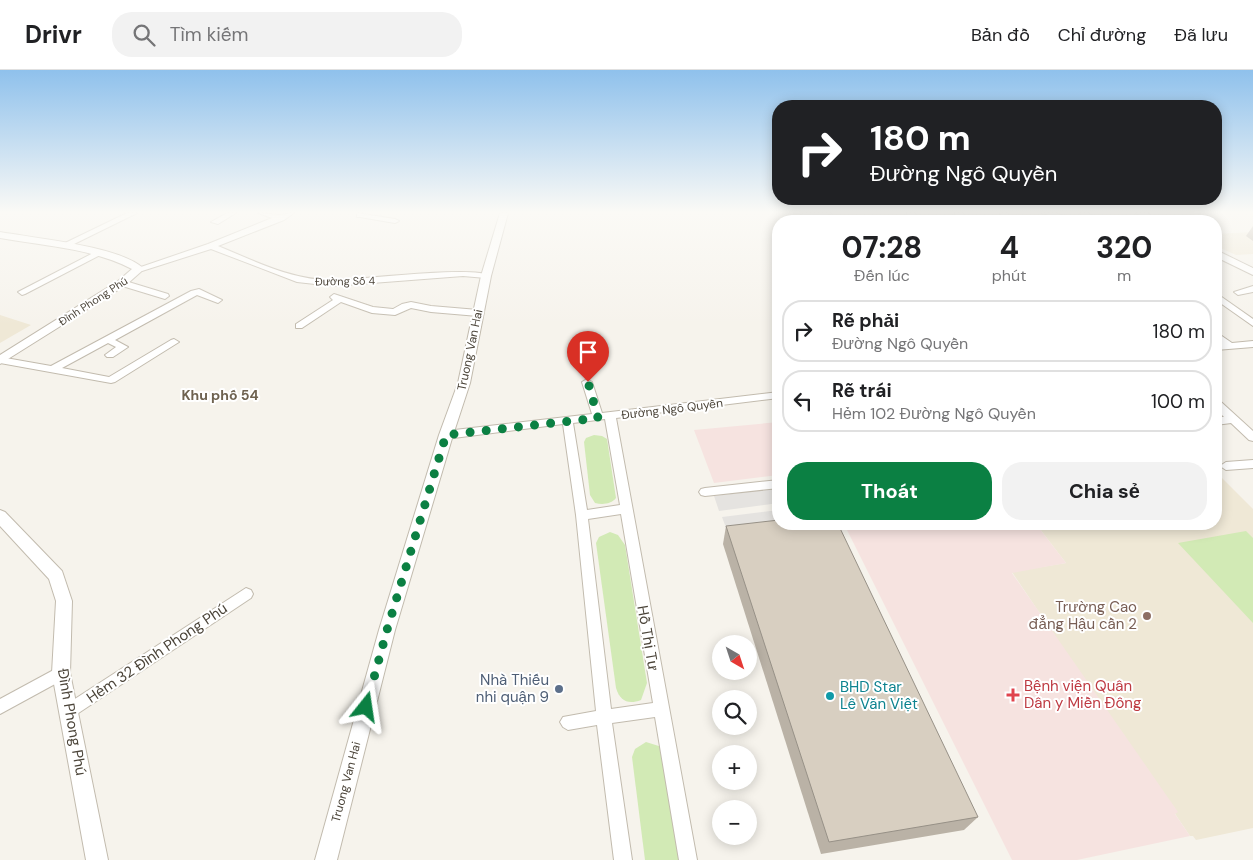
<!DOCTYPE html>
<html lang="vi">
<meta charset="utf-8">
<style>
:root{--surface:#fff;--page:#f2f2f2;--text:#202124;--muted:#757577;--line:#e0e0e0;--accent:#0b8043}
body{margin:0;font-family:"DM Sans",sans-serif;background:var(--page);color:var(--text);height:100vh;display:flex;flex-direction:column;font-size:19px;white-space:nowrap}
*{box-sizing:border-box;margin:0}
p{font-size:16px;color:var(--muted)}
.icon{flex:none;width:28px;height:28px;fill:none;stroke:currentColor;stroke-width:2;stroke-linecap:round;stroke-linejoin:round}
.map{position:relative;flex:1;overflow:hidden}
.details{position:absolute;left:772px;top:145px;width:450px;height:315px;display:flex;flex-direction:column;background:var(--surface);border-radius:20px;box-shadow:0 2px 12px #0003}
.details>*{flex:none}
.top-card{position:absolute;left:772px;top:30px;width:450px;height:105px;border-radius:20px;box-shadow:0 2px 12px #0003;background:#202124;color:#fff;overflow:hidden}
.needle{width:32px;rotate:141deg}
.fabs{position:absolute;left:712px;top:565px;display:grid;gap:10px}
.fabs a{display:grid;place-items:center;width:45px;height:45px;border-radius:50%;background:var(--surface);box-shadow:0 2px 12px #0003;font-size:25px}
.pin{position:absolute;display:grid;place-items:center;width:42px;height:42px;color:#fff;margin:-51px -21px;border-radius:50% 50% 50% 0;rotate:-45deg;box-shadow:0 0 5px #0007}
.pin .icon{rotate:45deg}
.me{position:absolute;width:55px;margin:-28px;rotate:15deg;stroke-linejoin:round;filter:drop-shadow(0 0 4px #0008)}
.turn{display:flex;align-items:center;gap:18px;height:105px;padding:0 15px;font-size:22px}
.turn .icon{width:65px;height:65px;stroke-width:2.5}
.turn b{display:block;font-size:35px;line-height:42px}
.eta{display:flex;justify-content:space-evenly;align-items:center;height:85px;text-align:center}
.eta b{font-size:30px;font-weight:700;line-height:35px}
.button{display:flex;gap:10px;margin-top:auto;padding:10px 15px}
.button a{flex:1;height:58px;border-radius:20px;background:var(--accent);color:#fff;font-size:20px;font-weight:700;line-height:58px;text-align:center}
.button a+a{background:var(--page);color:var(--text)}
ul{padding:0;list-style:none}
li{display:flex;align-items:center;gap:15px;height:62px;margin:0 10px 8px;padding:0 5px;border:2px solid var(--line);border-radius:20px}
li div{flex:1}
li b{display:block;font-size:19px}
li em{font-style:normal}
header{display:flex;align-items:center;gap:30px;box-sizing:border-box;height:70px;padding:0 25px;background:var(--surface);border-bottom:1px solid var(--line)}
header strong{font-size:24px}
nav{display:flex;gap:28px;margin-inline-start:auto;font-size:18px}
.search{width:350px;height:45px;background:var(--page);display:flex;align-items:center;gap:12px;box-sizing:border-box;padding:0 18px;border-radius:20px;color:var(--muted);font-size:19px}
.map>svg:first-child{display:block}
.education{fill:#efe8d6}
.medical{fill:#f6e3e0}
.green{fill:#d2eab5}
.parking{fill:#e5e3e0}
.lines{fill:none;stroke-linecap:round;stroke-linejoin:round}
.minor-casing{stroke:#c2bbae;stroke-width:2}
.tertiary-casing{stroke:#c2bbae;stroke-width:2}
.minor{fill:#fff;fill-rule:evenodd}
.tertiary{fill:#fff;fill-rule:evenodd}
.wall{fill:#bab2a6}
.building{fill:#d8cfc1;stroke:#979187}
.route{stroke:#0b8043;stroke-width:9;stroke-dasharray:0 16.2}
.education-dot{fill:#8d6e63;stroke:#fff;stroke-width:2}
.service-dot{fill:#5c6f8a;stroke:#fff;stroke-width:2}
.health-dot{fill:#e0444e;stroke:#fff;stroke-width:2}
.culture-dot{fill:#0f9aa8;stroke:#fff;stroke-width:2}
.labels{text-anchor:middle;stroke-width:4;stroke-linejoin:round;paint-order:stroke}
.far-street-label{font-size:11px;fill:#4b4439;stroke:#fff}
.street-label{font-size:12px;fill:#4b4439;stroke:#fff}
.neighbourhood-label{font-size:14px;font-weight:bold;fill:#6e6250;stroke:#fff}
.near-education-label{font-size:15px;fill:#785e54;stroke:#fff;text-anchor:end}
.near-street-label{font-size:15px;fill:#4b4439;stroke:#fff}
.near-service-label{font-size:15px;fill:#4e5e75;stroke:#fff;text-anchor:end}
.near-health-label{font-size:15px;fill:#be3a42;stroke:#fff;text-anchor:start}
.near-culture-label{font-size:15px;fill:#0d838f;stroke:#fff;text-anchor:start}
</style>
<header>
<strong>Drivr</strong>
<div class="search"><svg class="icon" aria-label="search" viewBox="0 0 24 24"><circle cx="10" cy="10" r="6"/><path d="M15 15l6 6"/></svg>Tìm kiếm</div>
<nav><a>Bản đồ</a><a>Chỉ đường</a><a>Đã lưu</a></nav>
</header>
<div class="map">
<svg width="1253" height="790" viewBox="0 0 1253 790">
<rect width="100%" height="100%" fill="#f6f3ec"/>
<!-- education -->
<g class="education">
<path d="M1253,162v22l-17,1 -20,-9v-12z"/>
<path d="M0,245l31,10 -31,18z"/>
<path d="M1216,402l37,37v319l-57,12 -3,-4h-3l-178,-264 54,-9 -30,-39h180z"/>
</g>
<!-- medical -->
<g class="medical">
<path d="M779,352v53l-65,8 -20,-53z"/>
<path d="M844,454h192l30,39 -54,10 166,239 -3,2 15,22 -113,24h-65z"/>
</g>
<!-- green -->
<g class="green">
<path d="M594,365l8,1 5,3 9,59c-5,6 -13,7 -21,5l-5,-8 -6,-53 2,-4z"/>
<path d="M1246,461l7,7v85l-75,-80z"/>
<path d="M610,462l8,3 7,10 22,138 -6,17c-13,5 -21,1 -25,-12l-20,-145 3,-6z"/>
<path d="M646,672l16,5 22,113h-39l-13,-103 3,-8z"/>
</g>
<!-- parking -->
<g class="parking">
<path d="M779,418v15l-60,8 -5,-15z"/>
<path d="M779,440v14l-51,9 -6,-16z"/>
</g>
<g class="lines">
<defs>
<g id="minor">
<path d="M127,143h10l-67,33 -7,-2z"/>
<path d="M227,143h9l-18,11 -7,-2z"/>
<path d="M258,143l21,2 15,-2 -10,7 -66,26c37,15 75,35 116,34 26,0 142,-15 156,-4l-4,2 -23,-2 -130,10 -36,-4 -86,-33 -69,22 -7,-2 73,-25 64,-26z"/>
<path d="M357,143l38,6 4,2 -4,2 -35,-6h-3z"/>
<path d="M804,143h28c-7,4 -24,6 -31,2z"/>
<path d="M907,143h8l3,8h-8z"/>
<path d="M955,143h8l3,8h-8z"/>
<path d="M1000,143h8l1,8h-8z"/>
<path d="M1042,143h13l26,8h-12z"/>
<path d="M1079,143h9l14,8h-9z"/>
<path d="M1151,147h3v4h-19z"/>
<path d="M97,181l7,2 -79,41 -3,1 -4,-3z"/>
<path d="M122,210l46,14 1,2 -4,3 -46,-14 -1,-2z"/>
<path d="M1253,216v6l-15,3 -4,-3z"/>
<path d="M199,219l23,11 -4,3 -21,-8 -82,45 13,7 -15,10h-6l-2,-2 11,-8 -8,-4 -46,25 47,9 62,-37 3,-1 5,3 -64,40 -4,1 -111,-20v-6l51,9 140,-75z"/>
<path d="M1216,223l37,26v7l-37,-26z"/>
<path d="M334,224l39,13 20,2 9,-5 9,-2 20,4 47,4 4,3 -4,3 -47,-4 -20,-4 -16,7 -23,-2 -31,-11 -39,26h-6v-4l37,-24 -3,-3z"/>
<path d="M1216,262l16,11 21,-2v6l-37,3v-6h6l-6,-4z"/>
<path d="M587,309l5,3 10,31 177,-21v6l-163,20 81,442h-18l-24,-143 -43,6 20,137h-18l-17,-135 -29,5 -5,-3 -3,-5 3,-5 33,-6 -20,-196 -13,-91 -117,15 -5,-4 5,-4 146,-17 -10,-32zM605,349l15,86 -33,5 -14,-87zM621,444l32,189 -42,6 -23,-190z"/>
<path d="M1216,330l4,1 33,30v10l-4,-1 -18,-17 -15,2v-8h8l-8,-8z"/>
<path d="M1253,390v8l-27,2 -6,-4 6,-4z"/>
<path d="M779,410v8l-74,8 -4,-1 -2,-3 2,-3 4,-1z"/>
<path d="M246,518l5,2 2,4 -2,4 -177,118 -5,2 -5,-2 -3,-5 3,-5z"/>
<path d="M61,596l5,2 2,5 -2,5 -66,36v-15z"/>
</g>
<g id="tertiary">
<path d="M500,143h8l-17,63 -21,107 -17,52 -58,195 -58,230h-22l64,-230 60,-195 19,-52 23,-107z"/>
<path d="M1136,143h11l14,8h-11z"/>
<path d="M0,162c33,6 121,14 144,37l-18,16 -126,79v-9l118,-74 14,-12c-41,-21 -87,-23 -132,-31z"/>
<path d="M1216,180l37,18v7l-37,-18z"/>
<path d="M0,440l5,2 57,59 10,30 -2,72 38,187h-22l-34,-187 4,-72 -7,-22 -49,-53z"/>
</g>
</defs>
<!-- minor casing -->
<use href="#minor" class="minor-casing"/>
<!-- tertiary casing -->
<use href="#tertiary" class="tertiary-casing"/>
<!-- minor -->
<use href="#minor" class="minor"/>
<!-- tertiary -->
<use href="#tertiary" class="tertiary"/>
</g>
<!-- wall -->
<g class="wall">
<path d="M1253,156v15l-7,-5z"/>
<path d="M726,456l252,291 -14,13 -143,24 -98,-310z"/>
</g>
<!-- building -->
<path class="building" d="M779,450v4h59l140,293 -149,25 -103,-316z"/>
<!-- sky -->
<linearGradient id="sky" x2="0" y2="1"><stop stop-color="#8fc1ec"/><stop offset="0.56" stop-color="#fbfaf6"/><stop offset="1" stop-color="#fbfaf6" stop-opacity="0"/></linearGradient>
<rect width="1253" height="254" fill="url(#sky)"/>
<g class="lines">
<!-- route -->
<path class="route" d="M366,637l21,-77 59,-195 152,-17 -10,-36"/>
</g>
<!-- markers -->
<circle class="education-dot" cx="1147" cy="546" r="5"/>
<circle class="service-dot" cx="559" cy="619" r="5"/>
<path class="health-dot" d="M1010.5 617.5h5v5h5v5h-5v5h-5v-5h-5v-5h5z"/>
<circle class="culture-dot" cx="830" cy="626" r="5"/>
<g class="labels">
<!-- far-street labels -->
<g class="far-street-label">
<text transform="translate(345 211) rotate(-1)" y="4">Đường Số 4</text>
<text transform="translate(93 231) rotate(-33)" y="4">Đình Phong Phú</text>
</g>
<!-- street labels -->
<g class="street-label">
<text transform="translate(470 280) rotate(-78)" y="4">Truong Van Hai</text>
<text transform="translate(672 339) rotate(-7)" y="4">Đường Ngô Quyền</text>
<text transform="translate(346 712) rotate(-75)" y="4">Truong Van Hai</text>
</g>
<!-- neighbourhood labels -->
<g class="neighbourhood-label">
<text x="220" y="330">Khu phố 54</text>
</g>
<!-- near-education labels -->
<g class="near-education-label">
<text x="1137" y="542">Trường Cao<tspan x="1137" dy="17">đẳng Hậu cần 2</tspan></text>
</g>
<!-- near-street labels -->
<g class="near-street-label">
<text transform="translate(648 568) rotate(80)" y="5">Hồ Thị Tư</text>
<text transform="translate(157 583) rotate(-34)" y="5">Hẻm 32 Đình Phong Phú</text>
<text transform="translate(72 652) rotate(80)" y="5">Đình Phong Phú</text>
</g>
<!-- near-service labels -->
<g class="near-service-label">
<text x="549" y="615">Nhà Thiếu<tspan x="549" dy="17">nhi quận 9</tspan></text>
</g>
<!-- near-health labels -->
<g class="near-health-label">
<text x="1024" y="621">Bệnh viện Quân<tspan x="1024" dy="17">Dân y Miền Đông</tspan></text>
</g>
<!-- near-culture labels -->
<g class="near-culture-label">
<text x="840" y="622">BHD Star<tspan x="840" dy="17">Lê Văn Việt</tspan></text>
</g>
</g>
</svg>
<div class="fabs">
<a><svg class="needle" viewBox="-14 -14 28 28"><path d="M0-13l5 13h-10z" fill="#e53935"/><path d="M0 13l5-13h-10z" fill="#757577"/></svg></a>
<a><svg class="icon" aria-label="search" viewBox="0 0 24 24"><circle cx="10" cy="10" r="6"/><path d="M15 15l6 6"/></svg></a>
<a>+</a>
<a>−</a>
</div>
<div class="pin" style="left:588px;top:312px;background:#d93025"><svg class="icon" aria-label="arrive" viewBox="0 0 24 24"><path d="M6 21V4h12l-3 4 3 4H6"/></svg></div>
<svg class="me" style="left:366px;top:637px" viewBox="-20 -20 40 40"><path d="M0-17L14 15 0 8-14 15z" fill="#0b8043" stroke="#fff" stroke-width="4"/></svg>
<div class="top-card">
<div class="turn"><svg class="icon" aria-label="right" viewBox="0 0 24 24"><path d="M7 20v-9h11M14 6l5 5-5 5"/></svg><div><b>180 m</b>Đường Ngô Quyền</div></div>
</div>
<section class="details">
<div class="eta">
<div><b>07:28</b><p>Đến lúc</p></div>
<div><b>4</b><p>phút</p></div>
<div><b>320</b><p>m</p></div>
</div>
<ul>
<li><svg class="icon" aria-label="right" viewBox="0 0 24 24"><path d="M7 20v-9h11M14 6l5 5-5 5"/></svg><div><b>Rẽ phải</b><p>Đường Ngô Quyền</p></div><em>180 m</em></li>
<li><svg class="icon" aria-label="left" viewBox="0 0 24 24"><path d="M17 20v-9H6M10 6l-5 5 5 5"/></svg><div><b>Rẽ trái</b><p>Hẻm 102 Đường Ngô Quyền</p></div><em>100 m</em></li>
</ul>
<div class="button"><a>Thoát</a><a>Chia sẻ</a></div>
</section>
</div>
